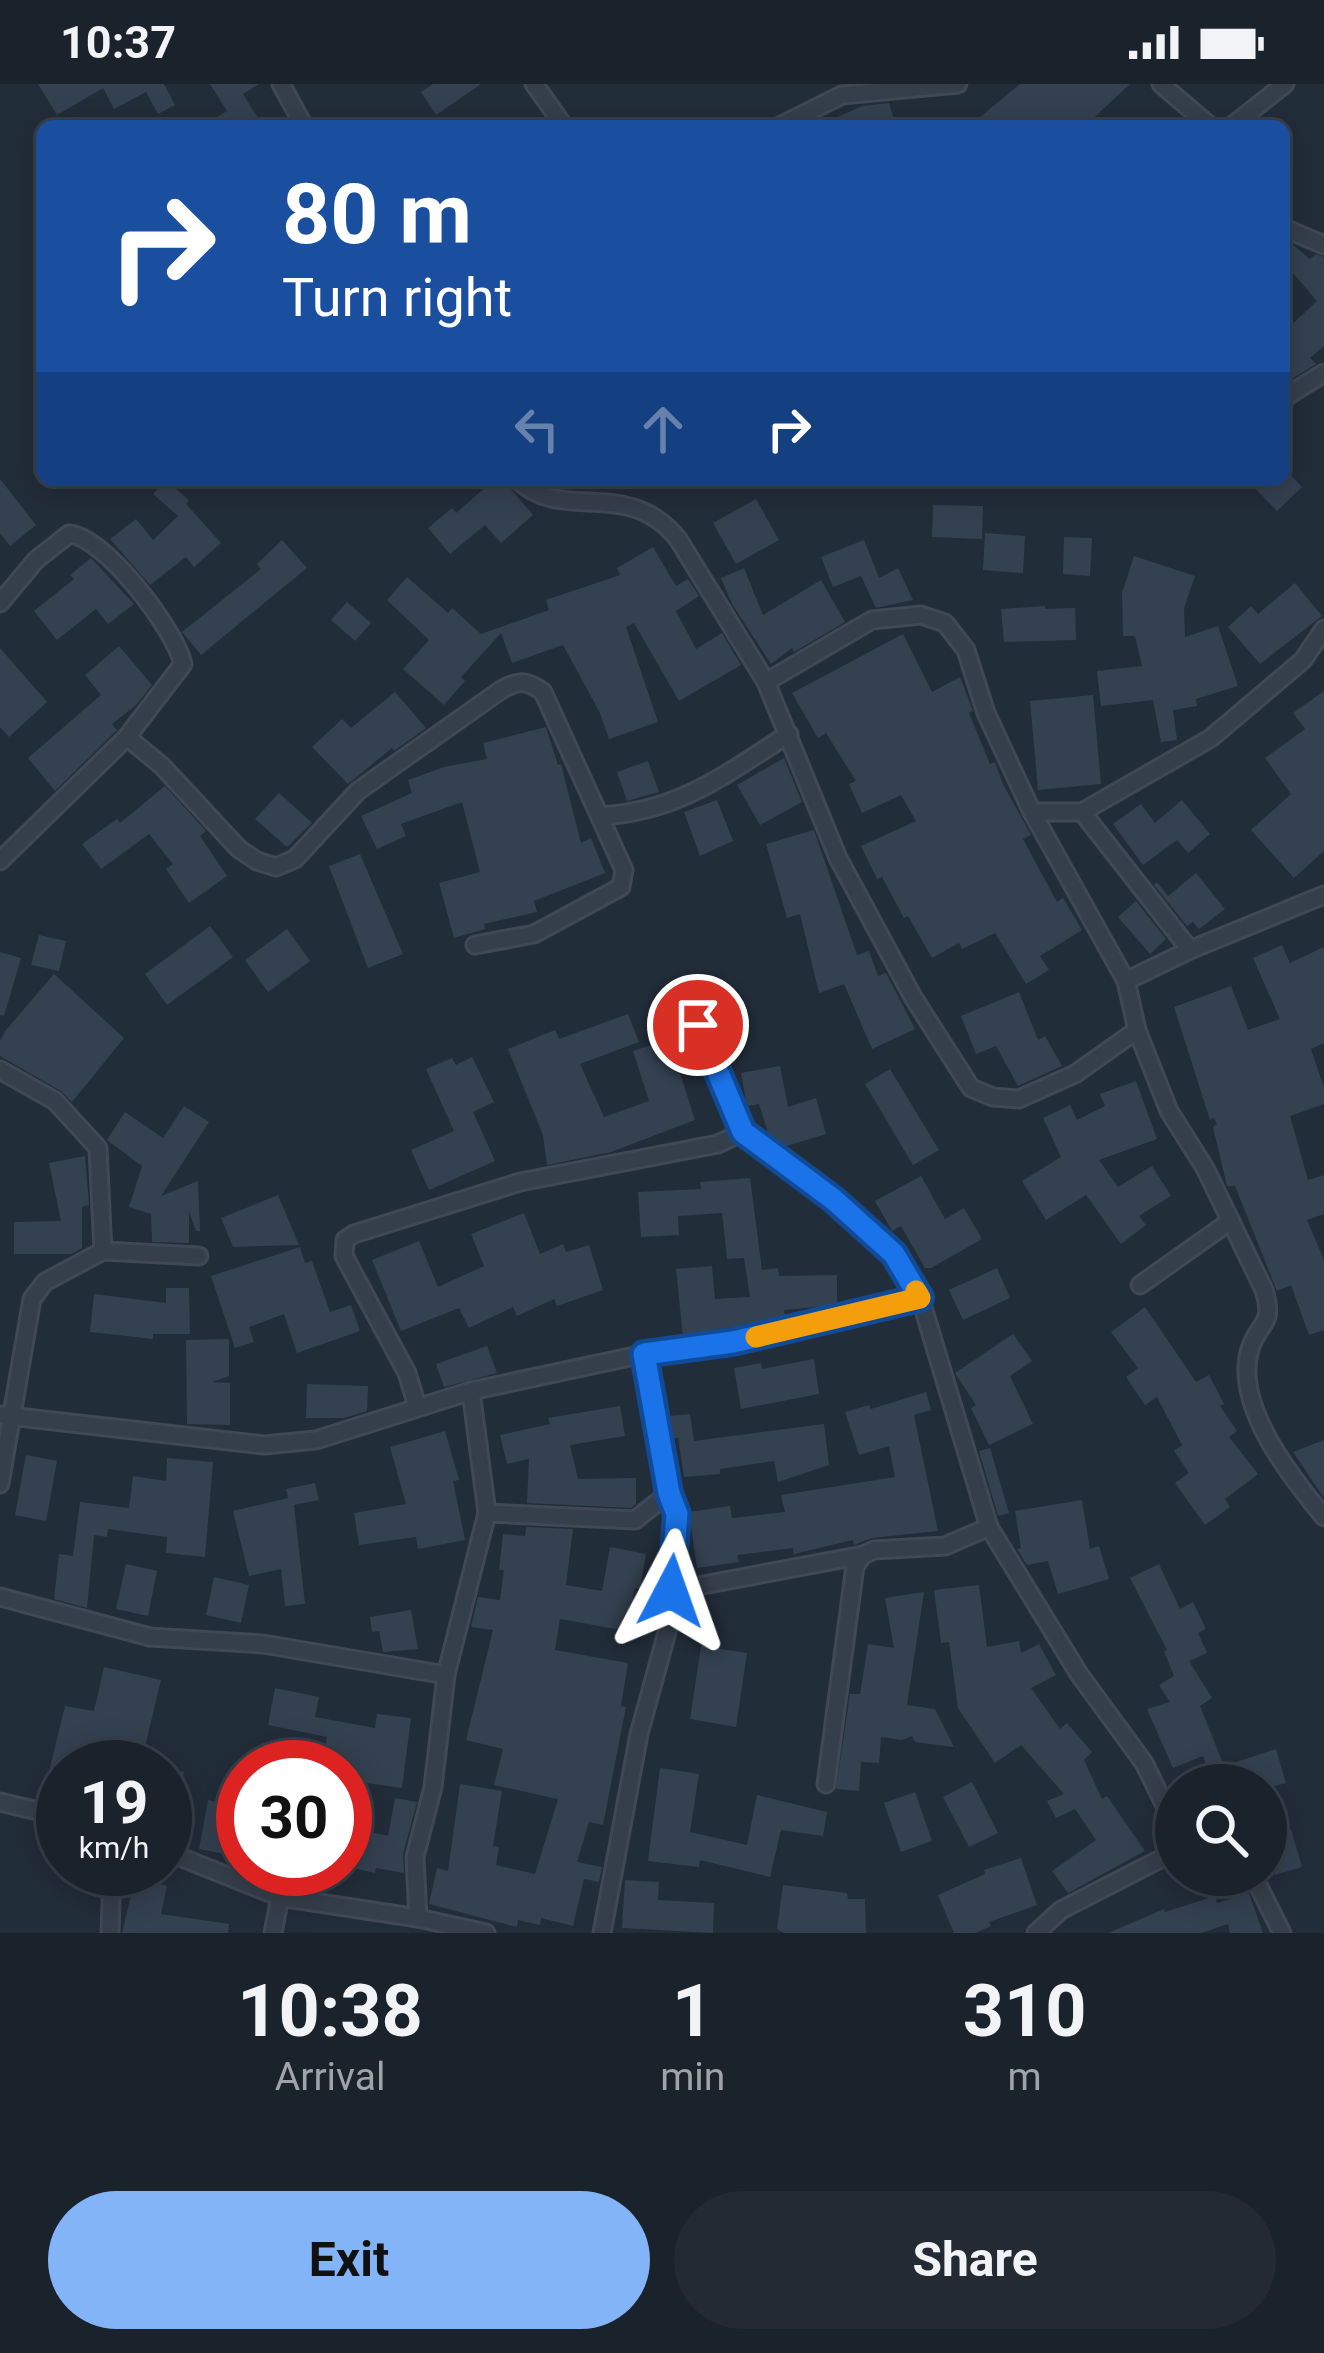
<!DOCTYPE html>
<style>
:root{--surface:#1a222c;--page:#232a34;--text:#f1f3f6;--muted:#9fa4a9;--line:#383f48;--accent:#84b4f8}
body{margin:0;font-family:Roboto,sans-serif;background:var(--page);color:var(--text);height:100vh;display:flex;flex-direction:column;font-size:45px;white-space:nowrap}
*{box-sizing:border-box;margin:0}
p{font-size:39px;color:var(--muted)}
.icon{flex:none;width:66px;height:66px;fill:none;stroke:currentColor;stroke-width:2;stroke-linecap:round;stroke-linejoin:round}
.map{position:relative;height:1849px;overflow:hidden}
.side{display:flex;flex-direction:column;background:var(--surface);flex:1}
.side>*{flex:none}
.guide{position:absolute;left:36px;top:36px;width:1254px;height:366px;border-radius:18px;box-shadow:0 6px 30px #0003,0 0 0 3px var(--line);background:#1a4fa0;color:#fff;overflow:hidden}
.controls{position:absolute;left:1155px;top:1680px;display:grid;gap:24px}
.controls a{display:grid;place-items:center;width:132px;height:132px;border-radius:50%;background:var(--surface);box-shadow:0 6px 30px #0003,0 0 0 3px var(--line);font-size:60px}
.speed{position:absolute;left:36px;top:1656px;display:flex;gap:24px;font-size:60px;font-weight:700;text-align:center}
.speed>*{display:grid;place-content:center;width:156px;height:156px;border-radius:50%;background:var(--surface);box-shadow:0 6px 30px #0003,0 0 0 3px var(--line);line-height:1}
.speed small{font-size:30px;font-weight:400}
.speed .limit{border:18px solid #d22;background:#fff;color:#111}
.pin{position:absolute;display:grid;place-items:center;width:102px;height:102px;color:#fff;margin:-51px;border:6px solid #fff;border-radius:50%;box-shadow:0 3px 12px #0007}
.me{position:absolute;width:132px;margin:-66px;rotate:4deg;stroke-linejoin:round;filter:drop-shadow(0 0 9px #0008)}
.turn{display:flex;align-items:center;gap:42px;height:252px;padding:0 48px;font-size:54px}
.turn .icon{width:156px;height:156px;stroke-width:2.5}
.turn b{display:block;font-size:84px;line-height:102px}
.lanes{display:flex;align-items:center;height:114px;padding:0 48px;background:#0003;justify-content:center;gap:60px;direction:ltr}
.lanes .off{opacity:.35}
.eta{display:flex;justify-content:space-evenly;align-items:center;height:204px;text-align:center}
.eta b{font-size:72px;font-weight:700;line-height:84px}
.button{display:flex;gap:24px;margin-top:auto;padding:24px 48px}
.button a{flex:1;height:138px;border-radius:72px;background:var(--accent);color:#111;font-size:48px;font-weight:700;line-height:138px;text-align:center}
.button a+a{background:var(--page);color:var(--text)}
.status{display:flex;justify-content:space-between;align-items:center;height:84px;padding:0 60px;background:var(--surface);direction:ltr}
.status svg{height:33px;fill:currentColor}
.map>svg:first-child{display:block}
.building{fill:#344151}
.lines{fill:none;stroke-linecap:round;stroke-linejoin:round}
.minor-casing{stroke:#3f4854;stroke-width:21}
.minor{stroke:#353f4b;stroke-width:15}
.route-casing{stroke:#114b97;stroke-width:30}
.route{stroke:#1a73e8;stroke-width:21}
.slow{stroke:#f59e0b;stroke-width:21}
</style>
<div class="status"><b>10:37</b><svg viewBox="0 0 49 12"><path d="M0 12V9h3v3zM5 12V6h3v6zM10 12V3h3v9zM15 12V0h3v12zM26 1h20v11H26zM47 4h2v5h-2z"/></svg></div>
<div class="map">
<svg width="1324" height="1849" viewBox="0 0 1324 1849">
<rect width="100%" height="100%" fill="#222d3a"/>
<!-- building -->
<g class="building">
<path d="M38,0h126l11,21 -17,9 -12,-22 -32,17 -11,-21 -46,27z"/>
<path d="M210,0h49l-16,10 20,32h-61l25,-15z"/>
<path d="M433,0h48l-45,31 -15,-23z"/>
<path d="M1020,0h110l-45,42h-116z"/>
<path d="M889,19l7,23h-78l44,-20z"/>
<path d="M1293,161l17,14 6,-5 8,3v89l-14,12 6,6 -24,15 -8,-9v-38l33,-31 -25,-29 -8,7v-26z"/>
<path d="M1284,384l18,19 -25,24 -30,-31h37z"/>
<path d="M0,395l36,46 -26,21 -10,-13z"/>
<path d="M166,396l23,20 -3,4 35,39 -27,24 -8,-10 -36,28 -40,-46 26,-20 17,21 25,-24 -25,-22z"/>
<path d="M494,396h9l30,35 -32,28 -16,-18 -35,29 -22,-26 24,-20 4,5z"/>
<path d="M756,415l23,41 -43,24 -23,-41z"/>
<path d="M933,421l50,1 -1,33 -50,-2z"/>
<path d="M985,449l40,3 -2,37 -40,-3z"/>
<path d="M1064,453l28,1 -2,38 -27,-2z"/>
<path d="M282,456l25,28 -106,87 -19,-23 79,-63 -4,-5z"/>
<path d="M864,456l15,38 19,-10 15,32 -37,8 -15,-32 -28,11 -12,-30z"/>
<path d="M653,463l23,39 12,-7 11,17 -23,15 20,38 26,-16 19,32 -62,36 -45,-78 -8,4 32,95 -49,17 -9,-26 -37,-68 -51,18 -11,-30 -40,44 4,4 -21,24 -41,-36 26,-29 -42,-40 20,-23 41,36 4,-5 29,26 68,-24 -3,-10 74,-25 -3,-7z"/>
<path d="M1134,472l61,20 -11,32 1,29 33,-11 20,60 -42,13 1,7 -24,4 4,30 -16,2 -8,-42 -52,6 -4,-35 45,-5 -7,-30h-12l-1,-43z"/>
<path d="M91,474l43,46 -26,20 -12,-15 -39,31 -23,-29 40,-32 -4,-4z"/>
<path d="M744,484l19,47 58,-35 24,42 -51,30 -2,-4 -21,16 -39,-60 -11,-26z"/>
<path d="M1295,499l27,33 -62,48 -32,-37 23,-21 7,8z"/>
<path d="M347,518l24,21 -16,18 -24,-21z"/>
<path d="M1045,522v3l30,-1 1,32 -72,2 -3,-33z"/>
<path d="M903,550l29,58 28,-15 13,34 -4,2 21,51 5,-2 8,22 28,51 -8,4 34,63 6,-4 19,32 -42,26 9,14 -23,14 -31,-51 -33,16 -3,-6 -27,15 -24,-42 -4,2 -22,-41 -5,2 -16,-33 55,-25 -15,-26 -39,18 -13,-29 7,-3 -30,-48 -8,5 -26,-45z"/>
<path d="M119,562l33,39 -16,20 -24,19 5,6 -62,61 -27,-33 73,-63 -16,-20z"/>
<path d="M0,564l47,54 -38,35 -9,-10z"/>
<path d="M1324,607v160l-30,27 -43,-48 40,-36 -26,-36 40,-29 -12,-16z"/>
<path d="M395,608l31,36 -32,23 -2,-3 -44,36 -36,-37 30,-28 9,9z"/>
<path d="M1093,611l8,89 -63,6 -8,-89z"/>
<path d="M546,643l12,38 3,-1 20,79 10,-5 14,35 -71,28 3,11 -53,12 1,5 -31,9 -15,-55 41,-11 -18,-70 -61,22 5,12 -29,13 -16,-33 51,-23 -4,-13 36,-13 43,-8 -4,-16z"/>
<path d="M784,674l18,44 -42,23 -23,-40z"/>
<path d="M648,677l11,31 -32,9 -10,-29z"/>
<path d="M165,702l41,45 -6,5 27,40 -38,27 -23,-34 7,-5 -24,-30 -48,35 -19,-25 35,-25 3,4z"/>
<path d="M279,709l33,30 -25,24 -32,-28z"/>
<path d="M717,716l16,41 -33,15 -16,-44z"/>
<path d="M1182,716l28,34 -22,19 -11,-13 -34,25 -30,-41 28,-20 14,19z"/>
<path d="M814,746l43,125 12,-4 9,25 8,-3 29,56 -43,20 -28,-65 -25,9 -19,-79 -13,4 -21,-74z"/>
<path d="M360,770l43,100 -35,14 -39,-102z"/>
<path d="M1196,789l29,36 -26,20 -6,-7 -6,4 -33,-41 3,-3 11,14z"/>
<path d="M1136,817l30,38 -16,15 -32,-37z"/>
<path d="M210,842l23,31 -66,48 -22,-31z"/>
<path d="M287,845l23,32 -42,31 -23,-32z"/>
<path d="M39,851l27,6 -7,30 -28,-6z"/>
<path d="M1282,861l8,18 34,-16v96l-13,6 13,39v16l-34,12 18,64 16,-5v39l-17,6 17,40v70l-15,5 -18,-50 -14,6 -42,-105h-8l-14,-59 4,-3 -3,-6 -4,2 -36,-113 57,-21 17,44 32,-11 -27,-61z"/>
<path d="M0,868l21,6 -17,58 -4,-1z"/>
<path d="M54,890l70,64 -52,64 -11,-11 -61,-35v-16l6,-10z"/>
<path d="M1019,908l19,48 7,-4 17,30 -44,20 -22,-40 -20,8 -15,-38z"/>
<path d="M628,930l11,28 -59,22 24,53 45,-16 -16,-50 36,-12 26,81 -84,32 -64,13 -4,-30 -35,-86 47,-19 4,9z"/>
<path d="M472,973l22,45 -21,10 22,49 -66,29 -18,-40 43,-19 -28,-62 26,-11 4,7z"/>
<path d="M780,982l8,41 28,-9 10,36 -43,13 -14,-11 -10,-32 -12,2 -6,-33z"/>
<path d="M890,985l49,81 -26,15 -48,-81z"/>
<path d="M1136,997l21,58 -58,21 19,27 34,-21 19,30 -32,20 7,9 -25,19 -35,-49 -40,25 -24,-39 39,-24 -18,-39 27,-13 7,15 28,-14 -5,-12z"/>
<path d="M184,1022l25,16 -48,74 37,-15 2,50h-4l-7,-20v32l-37,-1 -1,-28 -22,-7 13,-41 -35,-26 18,-28 38,26z"/>
<path d="M85,1072l4,49 -7,2v41l-10,6h-58v-32l47,-1 -12,-58z"/>
<path d="M921,1092l24,43 19,-11 18,31 -51,29h-6l-24,-42 -9,5 -17,-30z"/>
<path d="M750,1094l12,92 16,-2 1,8 58,-1v30l-53,5 1,7 -102,20 -7,-68 36,-3 3,33 35,-2 -6,-39 -17,1 -5,-46 -44,3 1,19 -38,2 -3,-45 63,-3 -1,-7z"/>
<path d="M278,1111l21,50 -66,2 -12,-29z"/>
<path d="M524,1129l16,41 23,-10 3,8 23,-7 14,45 -46,16 -3,-7 -37,17 -4,-9 -44,21 -10,-20 -58,23 -29,-71 47,-19 19,46 46,-21 -13,-32z"/>
<path d="M300,1163l5,16 7,-2 18,51 21,-7 9,26 -63,22 -13,-39 -35,13 5,15 -19,6 -24,-72z"/>
<path d="M997,1184l13,30 -47,22 -14,-30z"/>
<path d="M166,1204h23l1,46h-37v5l-63,-7 4,-38 72,9z"/>
<path d="M1145,1223l51,75 13,-7 15,29 -4,2 17,25 -8,6 29,37 -33,25 5,8 -25,18 -30,-42 14,-10 -15,-22 8,-6 -25,-48 -12,8 -19,-28 12,-9 -27,-36z"/>
<path d="M1013,1250l19,27 -22,15 23,48 -44,21 -18,-37 5,-3 -21,-32z"/>
<path d="M229,1255v37l-17,6 18,1v42l-43,-1 -1,-84z"/>
<path d="M487,1262l10,27 -53,14 -8,-23z"/>
<path d="M814,1275l5,35 -78,15 -7,-41 27,-5 1,6z"/>
<path d="M307,1300l61,2 -1,25 -23,7h-38z"/>
<path d="M926,1308l5,18 -17,5 24,116 -66,7 -18,7 -1,-5 -59,14 -1,-6 -56,7 2,7 -42,6 -8,-56 41,-6 2,12 53,-6 -4,-17 114,-18 -6,-31 -30,9 -14,-43 24,-7 2,4z"/>
<path d="M620,1322l5,30 -55,9 8,34 58,-1v26l-5,4 -104,-5 2,-44 -22,5 -7,-29 50,-11 -2,-6z"/>
<path d="M690,1330l4,27 130,-17 5,41 -51,17 -4,-21 -54,8v5l-36,3 -6,-39h-7l-2,-22z"/>
<path d="M445,1347l14,49 -6,1 12,59 -47,9 -2,-12 -57,8 -5,-32 52,-9 -16,-57z"/>
<path d="M1324,1356v58l-31,-46z"/>
<path d="M990,1364l19,65 -11,3 -19,-65z"/>
<path d="M26,1371l31,6 -11,60 -31,-6z"/>
<path d="M167,1374l46,4 -8,95 -39,-4 1,-16 -59,-8 -1,8 -13,-2 -7,73 -33,-9 5,-45 14,2 7,-54 49,6 4,-32 33,5z"/>
<path d="M315,1399l4,17 -25,5 11,99 -20,2 -4,-37 -32,7 -16,-65 55,-13 -2,-9z"/>
<path d="M1082,1416l8,49 9,-3 10,33 -51,15 -10,-33 -21,4 -10,-16 4,-1 -6,-37z"/>
<path d="M526,1443l47,2 -7,56 36,6 8,-44 36,7 -6,35 -5,-1 -8,43 -67,-12 -5,31 73,13 -7,43 5,1 -23,118 -14,-3 -12,40 25,5 -3,15 -15,-3 -11,47 -32,-8 -1,7 -22,-5 -1,7 -88,-23 8,-36 11,3 12,-87 42,7 -9,55 6,1 -3,18 39,9 23,-75 -64,-14 9,-36 -37,-9 27,-110 -22,-3 7,-30 22,3 4,-30h-5l4,-36 22,2z"/>
<path d="M126,1480l31,7 -9,45 -32,-7z"/>
<path d="M1159,1480l21,45 13,-7 13,27 -8,4 9,20 -18,8 23,37 -12,8 24,60 52,-17 10,34 -19,5 -54,-3 -10,-29 -30,12 -26,-59 23,-7 -11,-17 15,-9 -10,-25 3,-1 -37,-72z"/>
<path d="M214,1493l35,8 -8,38 -35,-8z"/>
<path d="M979,1501l8,62 32,-6 2,12 18,-9 17,31 -25,13 29,41 7,-6 25,29 -8,8 18,39 5,-3 38,55 -77,42 -16,-22 44,-31 -21,-31 -19,9 -9,-17 17,-7 -43,-49 -26,18 -37,-55 -9,-66 -8,1 -7,-53z"/>
<path d="M924,1508l-17,113 28,4 19,38 -39,-5 -3,-6 -10,4 -21,-3 -2,26 -18,-1 -2,29 -23,-2 14,-95h10l8,-50 26,4 -9,-50z"/>
<path d="M411,1526l7,39 -35,3 -4,-21 -7,1 -2,-15z"/>
<path d="M701,1562l46,7 -11,74 -46,-8z"/>
<path d="M104,1583l57,13 -19,79 -51,-12 -6,20h-22v38l-21,-5 23,-94 29,5z"/>
<path d="M275,1604l44,9 -4,20 60,11 2,-14 34,4 -9,70 -57,-8v-13h-23l5,-30 -59,-12z"/>
<path d="M165,1683l19,5 -12,59h-7z"/>
<path d="M660,1684l39,6 -9,58 57,13 10,-50 70,17 -4,24 -42,-6 -11,47 -70,-17 -1,7 -51,-6z"/>
<path d="M972,1698l26,51 -29,14 -26,-50z"/>
<path d="M915,1708l17,49 -31,11 -17,-49z"/>
<path d="M395,1714l22,4 -14,52 1,19 -28,-5 -1,5 -30,-7 8,-38 35,8z"/>
<path d="M208,1716l35,7 -8,49 -36,-7z"/>
<path d="M1291,1745l11,38 -27,8 -9,-40z"/>
<path d="M1021,1774l16,47 -48,17 2,4 -16,7h-21l-16,-38 47,-21 -1,-4z"/>
<path d="M135,1794l32,8 -6,28 68,10 -1,9h-106z"/>
<path d="M625,1796l34,2 -1,18 56,3 -1,30 -91,-5z"/>
<path d="M783,1801l64,8 1,6h17l1,34h-82l-7,-4z"/>
<path d="M1249,1809l14,40h-33l-2,-9 -27,9h-93l56,-24 1,3 50,-16 2,7z"/>
</g>
<g class="lines">
<defs>
<g id="minor">
<path d="M281,0l23,42"/>
<path d="M534,0l30,42"/>
<path d="M1161,0l49,42"/>
<path d="M780,42l62,-31 116,-11"/>
<path d="M1232,42l53,-42"/>
<path d="M1284,144l40,17"/>
<path d="M1284,314l40,-25"/>
<path d="M518,396c45,44 109,-4 160,59l88,143 72,176 75,139 58,91 22,9 26,2 56,-25 62,-44"/>
<path d="M0,519l36,-43 33,-26c35,2 106,95 114,130l-56,73 -127,124"/>
<path d="M766,598l106,-62 49,-5 24,8 21,27 20,63 46,99 94,169 11,49 32,81 36,57 59,122c11,36 -5,31 -14,59 -17,56 41,128 74,168"/>
<path d="M127,653l35,29 77,83 18,12 19,6 19,-8 63,-68 143,-101c17,-10 26,-10 42,2l81,178 -3,17 -87,47 -59,11"/>
<path d="M1032,728h50l129,-74 92,-78 21,-31"/>
<path d="M1082,728l108,138"/>
<path d="M601,732c79,-5 123,-41 188,-82"/>
<path d="M1126,897l64,-31 134,-55"/>
<path d="M0,986l55,31 43,47 5,103"/>
<path d="M743,1048l90,67 61,55 26,43 69,230 90,147 65,89 32,65"/>
<path d="M1140,1201l89,-63"/>
<path d="M417,1322l-10,-33 -63,-117 1,-16 9,-6 166,-52 198,-38 25,-12 -45,-107"/>
<path d="M0,1331l264,30 52,-5 155,-49 173,-37 89,-12 187,-45"/>
<path d="M0,1400l32,-185 13,-17 58,-31 96,5"/>
<path d="M487,1429l148,7 34,-27"/>
<path d="M671,1507l192,-36 11,-5 71,-4 44,-19"/>
<path d="M0,1513l150,40 113,7 183,31"/>
<path d="M826,1700l29,-218 8,-11"/>
<path d="M0,1718l63,15"/>
<path d="M165,1767l115,46 138,21 68,15"/>
<path d="M1253,1791l29,58"/>
<path d="M418,1834l-3,-61 18,-70 13,-112 41,-162 -16,-122"/>
<path d="M110,1849l2,-64"/>
<path d="M273,1849l7,-36"/>
<path d="M602,1849l37,-199 30,-109 8,-111 -8,-21 -25,-139"/>
<path d="M1036,1849l25,-23 115,-59"/>
</g>
</defs>
<!-- minor casing -->
<use href="#minor" class="minor-casing"/>
<!-- minor -->
<use href="#minor" class="minor"/>
</g>
<g class="lines">
<defs>
<path id="route" d="M671,1507l6,-77 -8,-21 -25,-139 89,-12 187,-44 -26,-44 -61,-55 -90,-67 -45,-107"/>
</defs>
<!-- route casing -->
<use href="#route" class="route-casing"/>
<!-- route -->
<use href="#route" class="route"/>
<!-- slow -->
<path class="slow" d="M756,1253l164,-39 -4,-7"/>
</g>
</svg>
<div class="controls">
<a><svg class="icon" aria-label="search" viewBox="0 0 24 24"><circle cx="10" cy="10" r="6"/><path d="M15 15l6 6"/></svg></a>
</div>
<div class="speed"><div>19<small>km/h</small></div><div class="limit">30</div></div>
<div class="pin" style="left:698px;top:941px;background:#d93025"><svg class="icon" aria-label="arrive" viewBox="0 0 24 24"><path d="M6 21V4h12l-3 4 3 4H6"/></svg></div>
<svg class="me" style="left:671px;top:1507px" viewBox="-20 -20 40 40"><path d="M0-17L14 15 0 8-14 15z" fill="#1a73e8" stroke="#fff" stroke-width="4"/></svg>
<div class="guide">
<div class="turn"><svg class="icon" aria-label="right" viewBox="0 0 24 24"><path d="M7 20v-9h11M14 6l5 5-5 5"/></svg><div><b>80 m</b>Turn right</div></div>
<div class="lanes"><svg class="icon off" aria-label="left" viewBox="0 0 24 24"><path d="M17 20v-9H6M10 6l-5 5 5 5"/></svg><svg class="icon off" aria-label="ahead" viewBox="0 0 24 24"><path d="M12 20V5M6 11l6-6 6 6"/></svg><svg class="icon" aria-label="right" viewBox="0 0 24 24"><path d="M7 20v-9h11M14 6l5 5-5 5"/></svg></div>
</div>
</div>
<section class="side">
<div class="eta">
<div><b>10:38</b><p>Arrival</p></div>
<div><b>1</b><p>min</p></div>
<div><b>310</b><p>m</p></div>
</div>
<div class="button"><a>Exit</a><a>Share</a></div>
</section>
